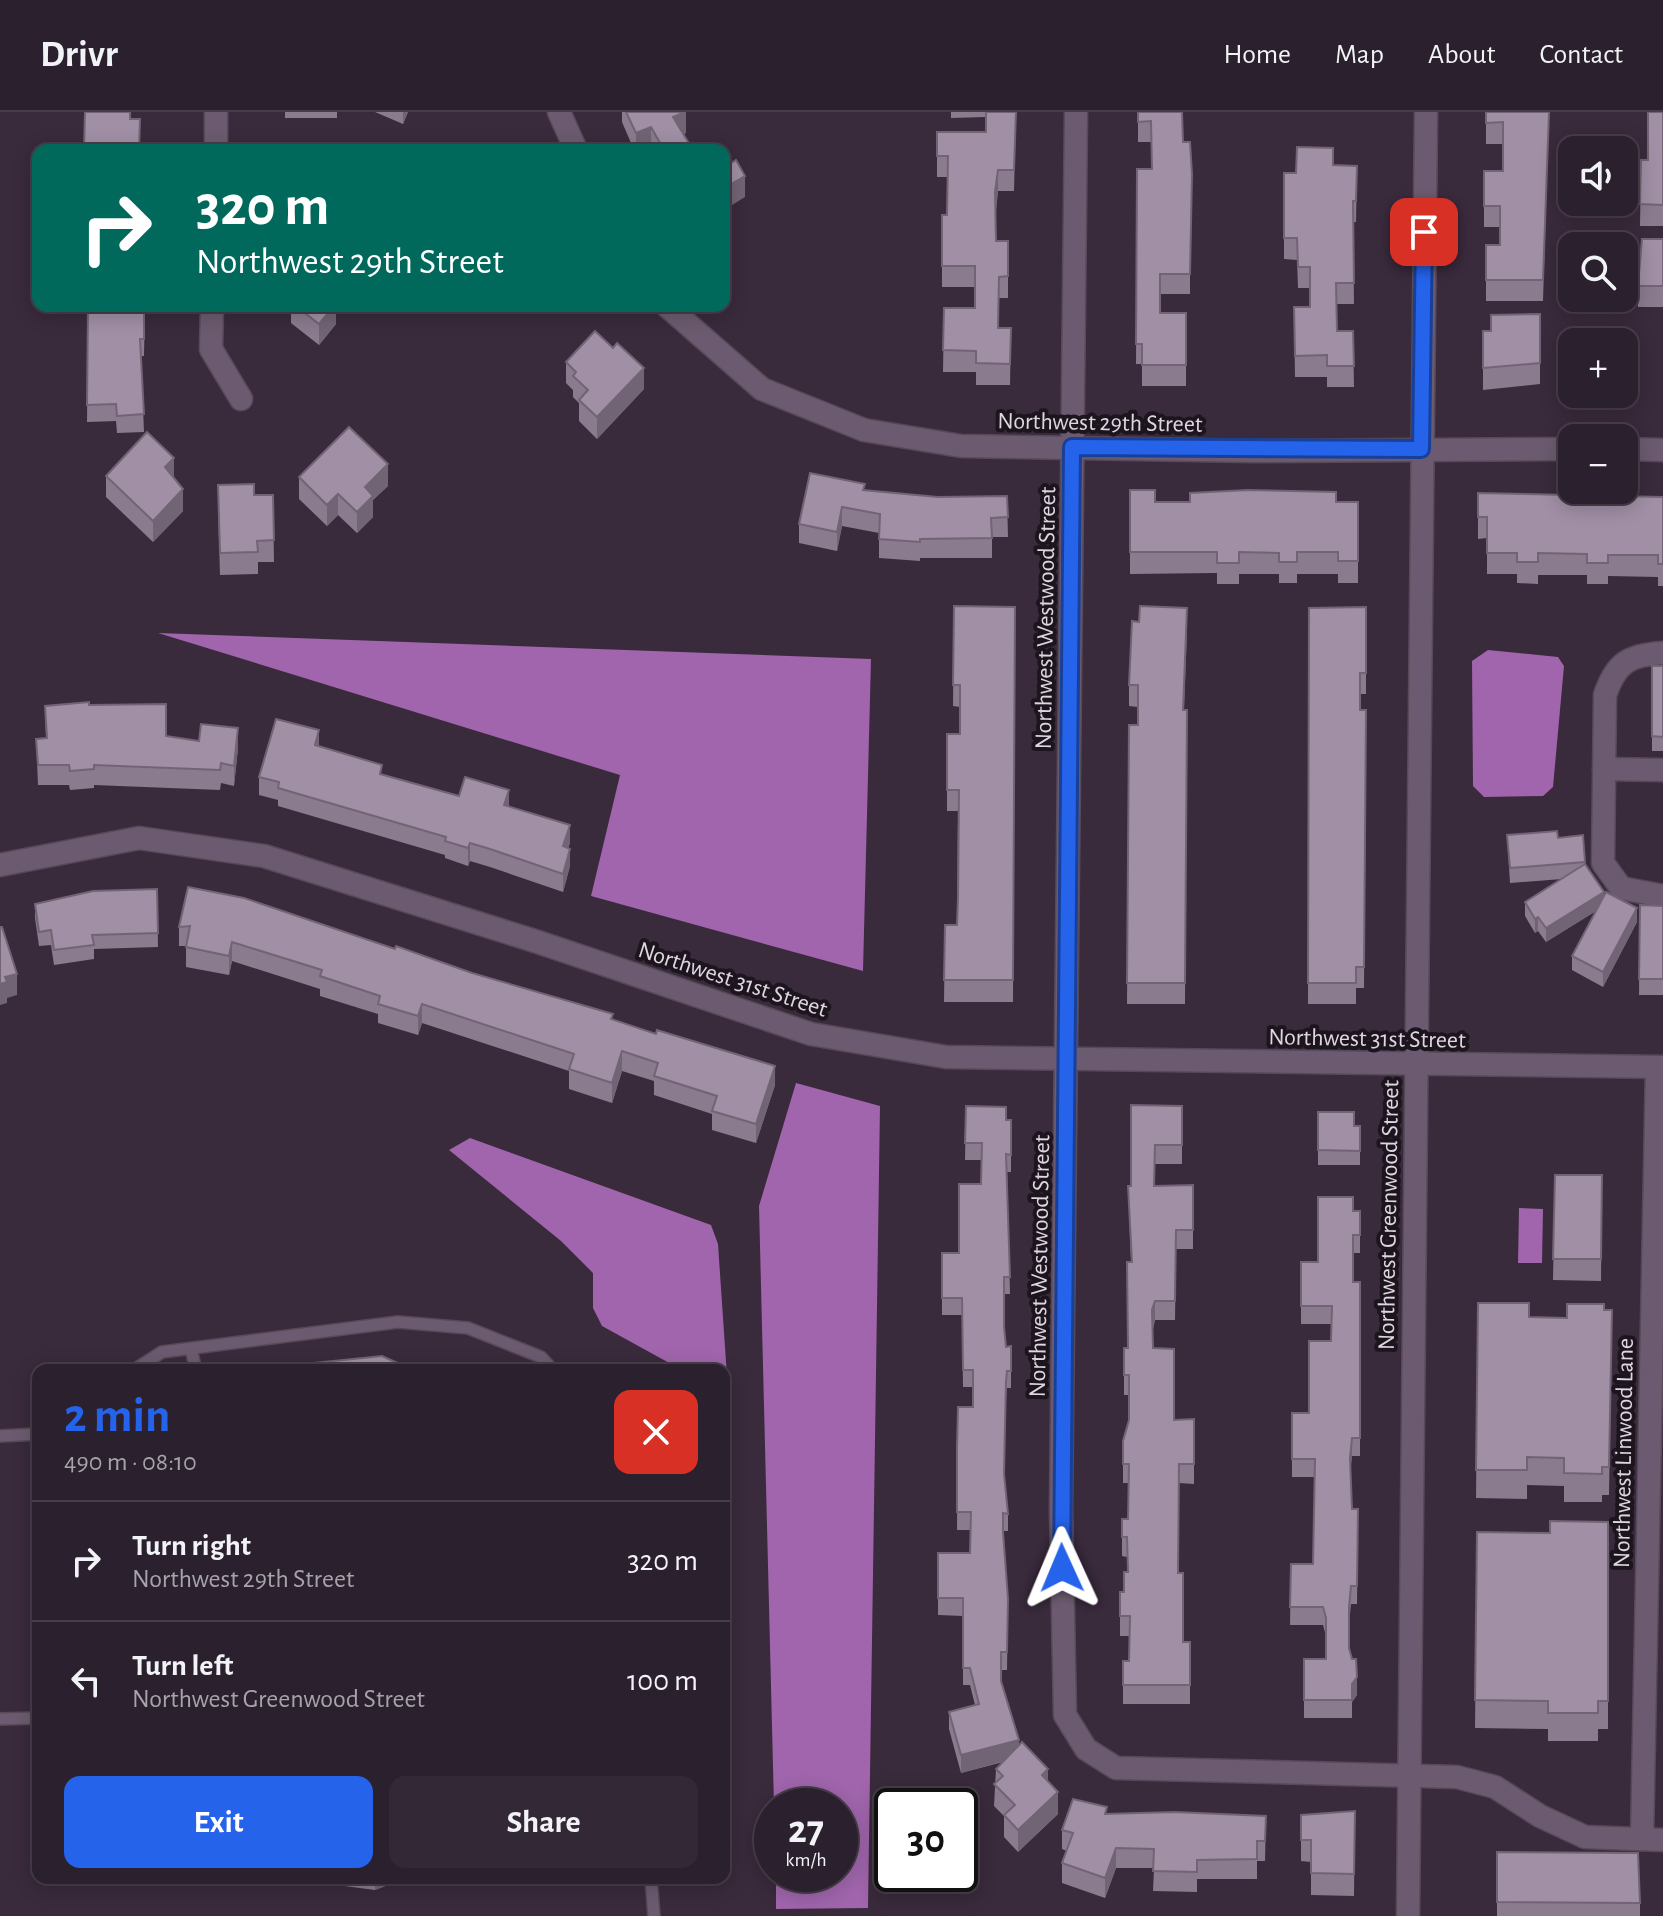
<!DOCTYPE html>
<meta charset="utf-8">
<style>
:root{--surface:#2b202d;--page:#332835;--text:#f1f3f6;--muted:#a6a3aa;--line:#473e49;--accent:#2563eb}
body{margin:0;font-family:"Alegreya Sans",sans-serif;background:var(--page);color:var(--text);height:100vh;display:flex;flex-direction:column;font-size:30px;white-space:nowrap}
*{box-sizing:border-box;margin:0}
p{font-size:26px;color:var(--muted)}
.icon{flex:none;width:44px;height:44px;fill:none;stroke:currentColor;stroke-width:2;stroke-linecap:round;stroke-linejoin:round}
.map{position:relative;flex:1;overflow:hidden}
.details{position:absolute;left:32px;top:1252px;width:698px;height:520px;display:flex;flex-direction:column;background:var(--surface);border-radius:16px;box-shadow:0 4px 20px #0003,0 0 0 2px var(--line)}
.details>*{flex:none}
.top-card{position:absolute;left:32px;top:32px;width:698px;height:168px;border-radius:16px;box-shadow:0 4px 20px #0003,0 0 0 2px var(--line);background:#00695c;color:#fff;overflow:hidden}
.tools{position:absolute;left:1558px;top:24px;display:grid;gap:16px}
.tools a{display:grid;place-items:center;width:80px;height:80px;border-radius:16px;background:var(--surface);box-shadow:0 4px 20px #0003,0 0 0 2px var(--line);font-size:40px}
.speed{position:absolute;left:754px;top:1676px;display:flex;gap:16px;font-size:40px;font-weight:700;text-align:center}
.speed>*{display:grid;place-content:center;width:104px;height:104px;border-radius:50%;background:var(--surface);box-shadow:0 4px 20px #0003,0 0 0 2px var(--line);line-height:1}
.speed small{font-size:20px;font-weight:400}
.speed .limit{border:4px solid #111;border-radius:12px;background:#fff;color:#111}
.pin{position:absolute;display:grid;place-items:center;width:68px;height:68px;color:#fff;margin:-34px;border-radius:16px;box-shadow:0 4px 12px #0006}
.me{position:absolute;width:88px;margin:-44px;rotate:359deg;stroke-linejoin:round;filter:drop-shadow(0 0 6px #0008)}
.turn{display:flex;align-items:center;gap:28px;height:168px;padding:0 32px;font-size:36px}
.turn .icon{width:104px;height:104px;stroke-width:2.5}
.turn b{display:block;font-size:56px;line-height:68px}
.round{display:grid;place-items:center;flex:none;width:84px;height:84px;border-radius:16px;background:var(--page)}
.headline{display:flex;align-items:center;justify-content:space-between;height:136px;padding:0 32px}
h1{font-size:48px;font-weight:700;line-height:60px;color:var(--accent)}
.button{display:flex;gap:16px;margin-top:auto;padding:16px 32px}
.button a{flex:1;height:92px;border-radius:16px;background:var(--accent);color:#fff;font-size:32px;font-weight:700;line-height:92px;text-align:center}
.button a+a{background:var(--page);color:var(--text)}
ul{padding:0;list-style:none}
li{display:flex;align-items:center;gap:24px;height:120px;padding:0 32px;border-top:2px solid var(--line)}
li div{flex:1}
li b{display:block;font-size:30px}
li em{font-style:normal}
header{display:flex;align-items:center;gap:48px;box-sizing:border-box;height:112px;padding:0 40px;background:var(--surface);border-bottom:2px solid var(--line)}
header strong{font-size:38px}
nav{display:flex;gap:44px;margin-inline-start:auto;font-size:28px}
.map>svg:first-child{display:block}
.water{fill:#a065ac}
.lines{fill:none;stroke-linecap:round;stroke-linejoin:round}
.lane-casing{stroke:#564958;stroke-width:14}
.street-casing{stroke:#564958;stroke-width:25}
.lane{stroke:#6c5b70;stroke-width:11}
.street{stroke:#6c5b70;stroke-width:22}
.wall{fill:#8a7b8e}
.shaded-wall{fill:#716474}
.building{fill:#a18fa5;stroke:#716474;stroke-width:2}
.route-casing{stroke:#184099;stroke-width:20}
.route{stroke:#2563eb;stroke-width:14}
.labels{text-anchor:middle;stroke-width:8;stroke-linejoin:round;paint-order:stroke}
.street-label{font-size:24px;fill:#e0d6e2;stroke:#1c151e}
</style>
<header>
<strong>Drivr</strong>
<nav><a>Home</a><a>Map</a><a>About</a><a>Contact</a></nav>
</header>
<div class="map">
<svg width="1663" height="1804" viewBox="0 0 1663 1804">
<rect width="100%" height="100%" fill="#392a3c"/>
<!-- water -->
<g class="water">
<path d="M158,521l713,26 -8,312 -272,-75 29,-121z"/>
<path d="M1488,538l70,7 6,9 -11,121 -10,9 -59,1 -11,-11 -1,-125z"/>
<path d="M796,971l84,23 -12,802 -92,1v-35h64v-68h-66l-15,-600z"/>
<path d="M470,1026l241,87 7,19 10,147 -4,13v-34h-42l-80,-44 -9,-18v-35l-32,-32 -112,-91z"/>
<path d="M1519,1096l24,1 -1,54h-24z"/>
</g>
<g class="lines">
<defs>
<g id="lane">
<path d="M191,1237l5,21"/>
<path d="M134,1258l28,-18 236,-30 70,6 73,29 12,13"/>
<path d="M0,1324l38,-2"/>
<path d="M0,1607l38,-1"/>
<path d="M651,1766l3,38"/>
</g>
<g id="street">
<path d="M559,0l17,38"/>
<path d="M1076,0l-15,1397 4,206 21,34 30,19 341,9 38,10 45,29 45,21 78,3"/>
<path d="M216,38v-38"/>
<path d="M212,194l-1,43 30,50"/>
<path d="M667,194l95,83 102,41 97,16 293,5 318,-2"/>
<path d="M1624,337l39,1"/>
<path d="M1663,541c-35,2 -47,10 -58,42l-2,168 18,25 42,8"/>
<path d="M1604,657l59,1"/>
<path d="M0,753l139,-27 125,18 271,85 276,93 135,23 717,10"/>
<path d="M1642,1727l15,-772"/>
<path d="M1408,1804l18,-1804"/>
</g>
</defs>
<!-- lane casing -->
<use href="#lane" class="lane-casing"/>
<!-- street casing -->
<use href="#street" class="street-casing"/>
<!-- lane -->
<use href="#lane" class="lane"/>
<!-- street -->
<use href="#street" class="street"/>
</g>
<!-- wall -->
<g class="wall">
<rect x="285" y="0" width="52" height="6"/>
<path d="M375,0h33l-5,12z"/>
<path d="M622,0h64v21l-3,1 10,16h-41l-1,-2 -5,2h-12l-12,-28z"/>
<path d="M951,0h65l-2,79h-16l-2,20v30h12v57h-9l-1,30h13l-1,57h-34v-13h-33l1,-64h31v-21h-33v-72h5l1,-38h-11v-45h49v-15l-35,1z"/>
<path d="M1138,0l45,30h7v152h-30v19h26v73h-44v-22h-6l1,-195h15l-1,-27h-13z"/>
<path d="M1486,0h63l-6,189h-57v-56h14v-18h-16v-56h19v-27h-17z"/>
<path d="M1663,0v114h-23l1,-66h7z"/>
<path d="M1333,53l24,1 -1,56h-3l1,82h-18l1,27h16l1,56h-27v-10h-32l-1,-70h16v-19h-12l-1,-28 -13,-1v-86h12z"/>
<path d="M1663,127v68h-25v-21z"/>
<path d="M88,194h57l-1,50h-3l3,76 -27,1 -1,-12 -29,1z"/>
<path d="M283,194h53v18l-17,21 -28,-22v-9z"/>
<path d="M1540,202v70l-57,6v-59h8z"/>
<path d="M566,250l78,27 -47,50 -18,-18v-18l-6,-6v-7l-7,-7z"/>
<path d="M106,364l68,3 9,32 -30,31 -47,-45z"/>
<path d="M299,365l89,9 -15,14v17l-16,16 -19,-18 -11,11 -28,-27z"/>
<path d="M865,378l73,7 69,-1 1,41h-16v21h-72v3l-41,-3v-25l-37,-7 -5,25 -38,-8v-19z"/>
<path d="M1130,378l25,12h203v81h-20v-9h-41v9h-18v-9h-40v10h-22v-11l-87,1z"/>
<path d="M1478,381l185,4v89h-5v-9l-50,-1v8h-21v-9h-49v9l-21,-1v-9h-30v-36l-9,1z"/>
<path d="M254,383h19l1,67h-16v12l-38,1 -2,-69z"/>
<path d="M954,494l61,1 -2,395h-69l1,-77h12l1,-114h-11v-77h13v-27l-7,-1z"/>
<path d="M1366,495v87h-6v16h6l-2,278h-8v16h-48l1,-396z"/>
<path d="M1187,517l-3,81h3l-2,294h-58l2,-279h9v-18l-9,-1v-21z"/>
<rect x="1652" y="554" width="11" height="85"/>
<path d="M89,593l77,31 72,12 -4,38 -13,-3 -1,7 -126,-5v3l-24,2 -1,-5h-31l-2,-46 10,-1 -1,-32z"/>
<path d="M319,634l63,28 77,22 50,10 61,37 -2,5 2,18 -7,26 -73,-25 -20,-6 -2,5 -23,-8v-3l-167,-49v-6l-19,-5v-18z"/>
<path d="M1507,723l51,3 25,-3 2,29 19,33 33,25 -34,65 -31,-17v-14l24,-45 -50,31 -8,-11 -3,2 -10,-17v-14l37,-23 -52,4z"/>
<path d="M188,775l284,86 141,46 162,66 -19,58 -44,-13v-16l-58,-19v-14l-32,-10 -10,32 -43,-14v-18l-147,-48 -4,12 -40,-12v-9l-58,-18v-7l-88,-28 -3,14 -43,-8v-21h-7v-19z"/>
<path d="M157,777l1,58 -64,2v10l-40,6 -3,-20 -12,1 -4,-28v-14z"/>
<path d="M1640,793l23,1v89h-24z"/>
<path d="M1131,993l51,1v58h-27v22l38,-1v64h-17l-1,71h-20l-2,9v19l21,72 20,-1v65l-15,-1 -1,90 5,69h7v62h-67v-43h6v-25h-9v-44h4l4,-20 -1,-15 -5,-1v-19l6,-18v-36h-5v-42l6,-21v-25h-5v-47h4l3,-86 -3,-76h3z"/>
<path d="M966,994l40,14h5v52h-4l3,122h-6v34l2,19 5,-1v42h-4l-1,10 -2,78 4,38v17h-5l5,68 -1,71h-6v11l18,64 29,37 10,32 -40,38 -14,-15v-21l-10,-10 2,-37 7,-7 -42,11 -12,-44v-17l26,-7 -5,-20h-7v-69l-25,-1v-62h32v-23h-13l1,-123h15v-20h-10l-1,-72h-20v-62h17l22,-69 1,-24h-17z"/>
<path d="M1318,1000l36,14h6v39h-42z"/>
<path d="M1555,1063h47l-1,106 -48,-1z"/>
<path d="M1353,1099h7v42h-7v29h7v174h-8l-2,15 2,38h6l-1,95h-6l-2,20v24l8,47 -5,7v16h-48v-59h22v-23l-3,-11h-33l1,-61h22l2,-87h-23v-64h17l22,-72v-17h-30v-62h17z"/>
<path d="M1478,1191l51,14 38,1 37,-8h8l-3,185h-7v7h-38v-16l-37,-1v14l-51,-1z"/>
<path d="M1608,1410v207h-10v12h-50v-12l-73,-1 2,-196 73,1z"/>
<path d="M1355,1699l-1,85 -43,-1v-33l-10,-1v-46z"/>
<path d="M1107,1702l159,2 -1,45h-8v18h-60v13l-44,-1 1,-23h-38l-11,30 -43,-15v-20l5,-12 -5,-2v-19z"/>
<path d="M1497,1740l143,51v13h-143z"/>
<path d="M283,1766h123l-31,12z"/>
</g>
<!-- shaded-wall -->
<g class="shaded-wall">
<path d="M403,0h5l-5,12z"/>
<path d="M685,0h1v21l-13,5v-21z"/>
<path d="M651,15v21l-5,2h-10v-17z"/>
<path d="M998,58v21l-3,22v-21z"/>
<path d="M745,64v21l-21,13v-22z"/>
<path d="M334,194h2v18l-17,21v-21z"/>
<path d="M644,256v21l-47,50v-22z"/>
<path d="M174,346v21l-9,-12z"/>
<path d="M388,352v22l-15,14v17l-16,16v-21l8,-25z"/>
<path d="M183,377v22l-30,31v-21z"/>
<path d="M338,382v21l-11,11v-21z"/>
<path d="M842,395v19l-5,25v-19z"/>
<path d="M238,616v20l-4,38v-20z"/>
<path d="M319,618v18l-4,-3z"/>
<path d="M509,678v18l-5,-3z"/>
<path d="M570,713v18l-7,21v-18z"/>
<path d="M470,731v18l-2,5v-18z"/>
<path d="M570,737v17l-7,26v-18z"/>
<path d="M1604,780v14l-58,36v-14z"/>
<path d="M1637,796v14l-34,65v-15z"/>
<path d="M1538,805v14l-3,2v-14z"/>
<path d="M232,830v19l-3,14v-19z"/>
<path d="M17,862v21l-10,3v5l-7,2v-21l5,-7z"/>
<path d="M422,892v19l-4,12v-19z"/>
<path d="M622,939v20l-10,32v-20z"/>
<path d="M775,954v19l-19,58v-19z"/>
<path d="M1155,1189v19l-3,9v-19z"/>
<path d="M1352,1326v18l-2,20v-18z"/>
<path d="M1357,1565v18l-5,7v-18z"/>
<path d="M1019,1628v17l-58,16v-18z"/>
<path d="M1048,1657v21l-6,-15z"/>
<path d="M1058,1680v22l-40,38v-22z"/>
<path d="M1116,1736v20l-11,30v-20z"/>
<path d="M375,1766h31l-31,12z"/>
</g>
<!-- building -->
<g class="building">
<path d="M85,0h45v7h10l-1,31h-55z"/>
<path d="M626,0h59l-12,5 20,33h-29l-13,-23 -15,6z"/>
<path d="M986,0h30l-2,58h-16l-3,22 1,49h12v35l-9,1 -1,51h13l-1,36 -34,-1v-12l-33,-1 1,-42h31v-42h-33v-51h5l1,-59h-11v-24h49z"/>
<path d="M1138,0h44l1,30h7l2,32 -2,100h-30v39h26v52h-44v-21h-6l1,-175h15l-1,-48 -13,1z"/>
<path d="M1486,0h63l-6,168h-57v-35h14v-39h-16v-35h19v-49l-17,1z"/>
<path d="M1648,0h15v93l-23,-1 1,-44h7z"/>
<path d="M708,32l4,6h-14z"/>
<path d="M1297,35l36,1v17l24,1 -1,35h-3l1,82h-18l1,48h16l1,35h-27v-11l-32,1 -1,-49h16v-40h-12l-1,-29h-13v-65h12z"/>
<path d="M736,48l9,16 -21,12v-20z"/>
<path d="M1642,127h21v47h-25z"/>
<path d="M88,194h56v33h-4l4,75 -27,2 -1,-12 -29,1z"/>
<path d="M296,194h38l-15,18z"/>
<path d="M1540,202v49l-57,5v-37h8v-16z"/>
<path d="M595,219l18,17 4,-5 27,25 -47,49 -18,-17 9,-10 -15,-14 3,-4 -10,-10z"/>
<path d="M349,315l39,37 -23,23 8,9 -16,16 -19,-18 -11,11 -28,-28z"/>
<path d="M147,320l27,26 -9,9 18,22 -30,32 -47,-45z"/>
<path d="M810,361l55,11 -2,6 75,7 69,-1 1,21 -17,1 1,20 -72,1v3l-41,-3 1,-25 -38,-7 -5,25 -38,-8z"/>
<path d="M254,372v11h19l1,45 -17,1 1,11 -38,1 -2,-68z"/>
<path d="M1130,378h25v12h35v-9l58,-3 88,2v10h22v59h-20v-9h-41v10h-18v-9l-40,-1v11h-22v-11h-87z"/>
<path d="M1478,381l185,4v67h-5v-9h-50v8h-21v-9l-49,-1v9h-21v-9h-30v-36h-9z"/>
<path d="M954,494l61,1 -2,373h-69l1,-55h12l1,-27 1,-108h-12v-56h13v-49h-7z"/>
<path d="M1140,494l47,2 -4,102h4l-2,273h-58l2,-258h9v-40h-9l3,-64 7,1z"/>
<path d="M1366,495v66h-6v37h6l-2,257h-8v16h-48l1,-375z"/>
<path d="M1652,554h11v71l-11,-1z"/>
<path d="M89,590v3l77,-1v32l33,5 2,-17 37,4 -4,38 -13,-3 -1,7 -126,-5v4l-24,2 -1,-6h-31l-2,-26 11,-1 -2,-32z"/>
<path d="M276,607l43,11 -4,15 67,20 -2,9 79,22 6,-19 44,13 -5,15 66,20 -7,21 7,3 -7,25 -73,-25 -20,-6 -2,5 -23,-7 1,-4 -168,-49 1,-6 -20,-5z"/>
<path d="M1557,719l1,7 25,-3 2,27 -75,6 -3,-33z"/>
<path d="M1585,752l19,28 -58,36 -8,-11 -3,2 -10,-17z"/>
<path d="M188,775l56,11 151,51 1,-3 76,27 141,41 -2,5 45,15 1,-4 118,36 -19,58 -44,-13 5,-15 -63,-20 4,-13 -36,-12 -10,32 -43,-14 5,-15 -152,-50 -4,12 -40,-12 2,-8 -60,-20 2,-6 -90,-28 -3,14 -43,-9 4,-21 -11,1z"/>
<path d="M157,777l1,44 -66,2 2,10 -40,5 -3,-20 -12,2 -4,-28 58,-13z"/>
<path d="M1606,780l31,16 -34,64 -31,-16z"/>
<path d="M1640,793l23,1v73h-24z"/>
<path d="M0,815h2l15,47 -12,3 2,5 -7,2z"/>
<path d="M1131,993l51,1v39h-27l-1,41 39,-1v45h-17l-1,71h-20l-3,9 1,38 21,1v71l20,-1v45h-15l-1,109h5v69h7v43h-67v-24h6l1,-45h-10v-24h4v-20h4l-1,-35h-5v-18h6l1,-55h-6v-23l6,-21v-45h-5v-27h4l-1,-86h5l-4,-76h3z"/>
<path d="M966,994l40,1v13h5v35l-5,-1 4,123h-6v50l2,20 5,-1v25h-4l-1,10 -2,93 4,40 -5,-1v19l5,67 -1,53h-6v29l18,59 -58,15 -12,-43 30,-8 -9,-36h-7v-70h-25v-45h32l1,-41h-14v-65l1,-40h15v-37h-10l-1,-72h-20v-45h17v-69h22l1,-41h-17z"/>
<path d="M1318,1000h36v14h6v25l-42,-1z"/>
<path d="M1555,1063h47l-1,84h-48z"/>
<path d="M1318,1085h35v14h7v24h-7v47h7v156h-8l-2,20 2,51h6l-1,77h-6l-2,21v41l3,11h4l1,18 -5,7v16h-48v-41h22v-41l-3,-11h-33l1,-43h22l2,-105h-23v-46h17v-72h22l1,-35h-31v-44h17z"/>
<path d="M1478,1191h51v14l38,1v-14h37v6h8l-3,157h-7v7l-38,-1v-15l-37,-1v13h-51z"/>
<path d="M382,1244l31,14h-157v-1z"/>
<path d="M1550,1409l58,1v179h-10v12h-50v-12l-73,-1 2,-168 73,1z"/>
<path d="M1022,1630l26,27 -6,6 16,17 -40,38 -14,-15 11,-10 -21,-21 9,-8 -7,-7z"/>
<path d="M1073,1687l34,8 -2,7 70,-2 91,4 -1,25h-8v18l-60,1v12l-44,-1 1,-22 -38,-1 -11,30 -43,-15 11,-30 -11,-3z"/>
<path d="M1355,1699l-1,63 -43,-1v-33h-10v-25z"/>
<path d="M1497,1740l141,1 2,50 -143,-1z"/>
</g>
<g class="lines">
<defs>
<path id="route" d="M1062,1456l10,-1121 349,2 3,-217"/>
</defs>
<!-- route casing -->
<use href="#route" class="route-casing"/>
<!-- route -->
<use href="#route" class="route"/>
</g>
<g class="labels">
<!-- street labels -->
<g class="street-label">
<text transform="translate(1100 310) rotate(1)" y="8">Northwest 29th Street</text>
<text transform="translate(1045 506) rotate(-89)" y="8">Northwest Westwood Street</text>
<text transform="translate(733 867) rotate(18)" y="8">Northwest 31st Street</text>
<text transform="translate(1367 926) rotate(1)" y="8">Northwest 31st Street</text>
<text transform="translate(1388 1103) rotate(-89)" y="8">Northwest Greenwood Street</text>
<text transform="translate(1039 1154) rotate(-89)" y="8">Northwest Westwood Street</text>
<text transform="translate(1623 1341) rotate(-89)" y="8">Northwest Linwood Lane</text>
</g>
</g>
</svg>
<div class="tools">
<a><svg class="icon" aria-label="sound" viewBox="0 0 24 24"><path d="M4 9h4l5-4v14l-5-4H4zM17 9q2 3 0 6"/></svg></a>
<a><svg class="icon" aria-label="search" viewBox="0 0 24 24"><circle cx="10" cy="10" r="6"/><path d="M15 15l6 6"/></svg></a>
<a>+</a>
<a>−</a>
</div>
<div class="speed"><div>27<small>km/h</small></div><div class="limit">30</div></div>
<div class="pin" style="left:1424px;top:120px;background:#d93025"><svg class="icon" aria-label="arrive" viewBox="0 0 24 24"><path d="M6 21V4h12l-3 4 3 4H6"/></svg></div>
<svg class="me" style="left:1062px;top:1456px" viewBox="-20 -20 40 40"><path d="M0-17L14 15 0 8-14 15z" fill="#2563eb" stroke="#fff" stroke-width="4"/></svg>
<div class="top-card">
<div class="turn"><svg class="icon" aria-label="right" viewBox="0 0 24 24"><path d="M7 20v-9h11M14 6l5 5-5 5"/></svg><div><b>320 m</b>Northwest 29th Street</div></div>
</div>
<section class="details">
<div class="headline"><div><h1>2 min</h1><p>490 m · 08:10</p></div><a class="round" style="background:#d93025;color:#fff"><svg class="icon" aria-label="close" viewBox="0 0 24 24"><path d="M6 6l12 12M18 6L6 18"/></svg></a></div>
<ul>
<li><svg class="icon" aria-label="right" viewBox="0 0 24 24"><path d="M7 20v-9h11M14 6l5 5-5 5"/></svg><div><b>Turn right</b><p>Northwest 29th Street</p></div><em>320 m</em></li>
<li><svg class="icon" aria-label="left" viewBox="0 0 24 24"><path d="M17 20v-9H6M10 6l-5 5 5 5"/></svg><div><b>Turn left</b><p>Northwest Greenwood Street</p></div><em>100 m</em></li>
</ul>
<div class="button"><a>Exit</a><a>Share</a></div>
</section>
</div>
